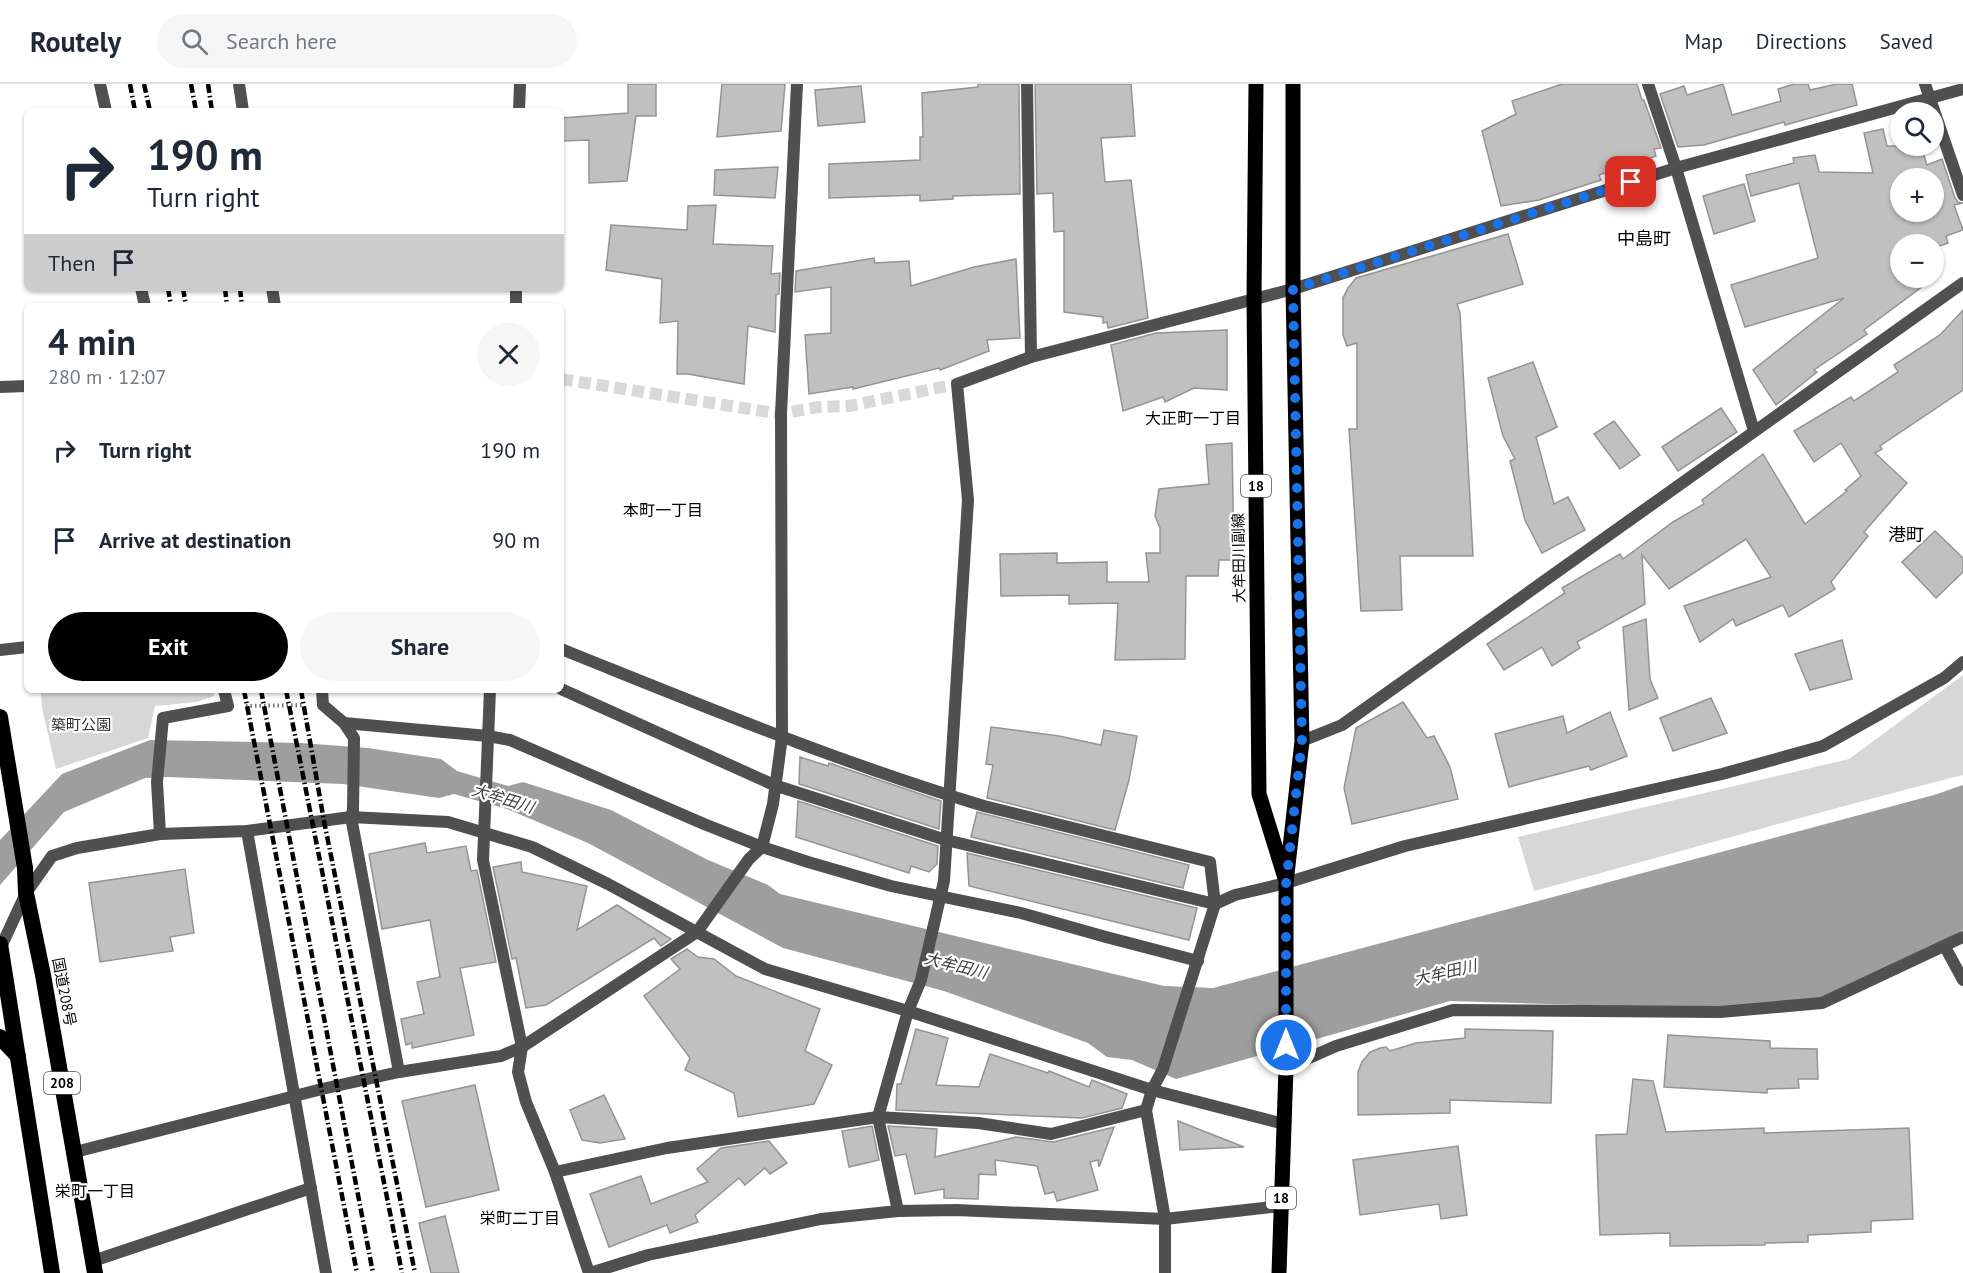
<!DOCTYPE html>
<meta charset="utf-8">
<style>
:root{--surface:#fff;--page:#f6f6f7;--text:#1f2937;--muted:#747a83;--line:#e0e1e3;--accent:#000}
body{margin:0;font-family:"PT Sans","Noto Sans JP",sans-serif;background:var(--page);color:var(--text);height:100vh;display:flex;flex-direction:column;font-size:22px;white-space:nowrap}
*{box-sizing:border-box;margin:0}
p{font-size:20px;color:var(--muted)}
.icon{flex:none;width:33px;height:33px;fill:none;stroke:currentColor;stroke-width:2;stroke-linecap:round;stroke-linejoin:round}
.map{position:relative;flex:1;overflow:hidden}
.panel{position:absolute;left:24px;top:219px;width:540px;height:390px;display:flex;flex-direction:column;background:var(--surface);border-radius:9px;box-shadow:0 2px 4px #0004}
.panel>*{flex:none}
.top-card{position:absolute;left:24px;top:24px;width:540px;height:183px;border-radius:9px;box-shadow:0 2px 4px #0004;background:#fff;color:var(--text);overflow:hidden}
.controls{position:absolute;left:1890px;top:18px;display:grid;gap:12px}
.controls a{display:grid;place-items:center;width:54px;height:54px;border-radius:50%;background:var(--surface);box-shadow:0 2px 4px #0004;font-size:30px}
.pin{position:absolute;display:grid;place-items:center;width:51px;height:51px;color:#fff;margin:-26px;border-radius:12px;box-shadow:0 3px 9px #0006}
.me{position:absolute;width:66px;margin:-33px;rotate:0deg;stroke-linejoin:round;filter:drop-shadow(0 0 4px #0008)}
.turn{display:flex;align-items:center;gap:21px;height:126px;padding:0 24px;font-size:27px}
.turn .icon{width:78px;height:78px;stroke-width:2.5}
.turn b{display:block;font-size:42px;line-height:51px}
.then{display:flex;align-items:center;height:57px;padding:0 24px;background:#0003;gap:12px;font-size:22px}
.round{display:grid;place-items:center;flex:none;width:63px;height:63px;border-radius:32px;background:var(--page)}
.headline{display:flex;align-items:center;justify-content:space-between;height:102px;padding:0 24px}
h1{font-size:36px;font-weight:700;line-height:45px}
.primary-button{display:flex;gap:12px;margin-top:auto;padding:12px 24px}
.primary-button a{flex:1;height:69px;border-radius:36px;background:var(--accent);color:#fff;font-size:24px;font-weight:700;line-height:69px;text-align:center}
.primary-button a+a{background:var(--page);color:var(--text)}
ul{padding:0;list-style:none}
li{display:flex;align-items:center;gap:18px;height:90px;padding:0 24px}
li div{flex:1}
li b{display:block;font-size:22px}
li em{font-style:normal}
header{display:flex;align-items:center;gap:36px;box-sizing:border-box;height:84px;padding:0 30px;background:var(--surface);border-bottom:2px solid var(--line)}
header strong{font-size:28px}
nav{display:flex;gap:33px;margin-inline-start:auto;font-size:21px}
.search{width:420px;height:54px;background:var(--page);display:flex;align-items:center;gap:15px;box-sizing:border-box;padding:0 21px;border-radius:33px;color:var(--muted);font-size:22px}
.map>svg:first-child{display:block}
.green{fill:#d7d7d7}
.water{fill:#9e9e9e}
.building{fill:#c0c0c0;stroke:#949494;stroke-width:1.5;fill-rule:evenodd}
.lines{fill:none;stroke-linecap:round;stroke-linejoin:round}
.pedestrian-tunnel{stroke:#d9d9d9;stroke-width:12;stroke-dasharray:12 6;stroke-linecap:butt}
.path{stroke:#727272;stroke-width:4;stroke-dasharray:1.5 3;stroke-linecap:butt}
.pedestrian{stroke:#505050;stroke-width:12}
.minor{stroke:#505050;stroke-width:12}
.primary{stroke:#000;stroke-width:15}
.trunk{stroke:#000;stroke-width:16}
.rail{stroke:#000;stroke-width:4.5;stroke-dasharray:9 3 1.5 3;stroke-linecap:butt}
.route{stroke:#1a73e8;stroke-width:10;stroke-dasharray:0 18}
.labels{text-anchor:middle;stroke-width:4.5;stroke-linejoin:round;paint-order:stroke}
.shield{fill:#fff;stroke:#4c4c4c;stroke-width:1.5}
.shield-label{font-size:14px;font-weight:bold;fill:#000}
.street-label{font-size:15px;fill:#000;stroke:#fff}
.park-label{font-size:15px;fill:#2e2e2e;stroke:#fff}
.neighbourhood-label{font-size:16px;fill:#000;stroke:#fff}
.water-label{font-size:16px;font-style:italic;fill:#3f3f3f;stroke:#fff}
.quarter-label{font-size:18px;fill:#000;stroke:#fff}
</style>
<header>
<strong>Routely</strong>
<div class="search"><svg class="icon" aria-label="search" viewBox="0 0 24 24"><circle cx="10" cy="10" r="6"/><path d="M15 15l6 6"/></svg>Search here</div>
<nav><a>Map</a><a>Directions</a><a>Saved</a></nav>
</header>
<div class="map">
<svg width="1963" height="1189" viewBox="0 0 1963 1189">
<rect width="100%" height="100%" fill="#fff"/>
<!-- green -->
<g class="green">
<path d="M1963,591v100c-144,36 -286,78 -429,116l-16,-54 331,-78z"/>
<path d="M41,606h172l1,6 -17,6 -42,4 -7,32 -92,31 -14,-61z"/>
</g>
<!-- water -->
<path class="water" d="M150,656l151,3 67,5 73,11 16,12 51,15 15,-4 88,28 97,50 60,25 12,9 384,92 49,2 721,-193 29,-10v145l-62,33 -102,44 -118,1 -231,-7 -274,78 -44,-19 -25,-3 -19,-14 -144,-52 -161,-43 -195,-105 -81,-34 -53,-15 -15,4 -96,-14 -176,-7 -22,1 -81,34 -64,73v-45l62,-66z"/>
<!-- building -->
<g class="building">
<path d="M628,0h28v32h-20l-9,65 -38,2v-43l-28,1v-23l67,-5z"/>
<path d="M722,0h63l-4,47 -64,6z"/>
<path d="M978,0h41l1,110 -67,2v3l-33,2v-6l-91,3v-34l91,-4v-23h3l-1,-44 56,-6z"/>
<path d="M1035,0h96l4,52 -34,2 4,44 26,-2 17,138 -40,10 -1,-6 -4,1v-6l-39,-5v-81l-10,1 -1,-39 -16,1z"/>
<path d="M1562,0h75l5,16h2l17,48 -7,1 2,7 -57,19 2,5 -62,20 -38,6 -19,-75 34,-17 -4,-13z"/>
<path d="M1723,0l9,31 49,-14 -3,-12 16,-5h14l2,6 27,-6h15l5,21 -72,20 -1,-3 -80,23 -26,2 -18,-53 24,-8 3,9z"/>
<path d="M861,2l4,36 -47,4 -3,-36z"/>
<path d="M1883,45l4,17h34l6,19 15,-6 13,39 3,4 5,1 -9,2 9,25 -17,6 2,7 -14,5v-4h-34v34h23l4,5 -63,47 3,4 -53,36 3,2 -41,33 -23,-35 91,-72 -99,29 -14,-42 87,-27 -19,-75 -48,13 -5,-21 48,-12 -1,-5 22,-3 4,17 54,1 -9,-40zM1900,94h34v34h-34z"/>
<path d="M778,83l-3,31 -61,-3 1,-25z"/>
<path d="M1744,100l11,37 -41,13 -11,-38z"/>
<path d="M716,121l-3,39 60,2 -2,28 9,-1 -1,21 -3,1 -1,37 -27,-6 -4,58 -56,-10h-11l1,-53 -18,2 2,-44 -56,-9 5,-45 76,5 1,-24z"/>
<path d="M1508,150l15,50 -66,20 3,9 13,243h-73l2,54 -41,1 -12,-182h8v-86l-10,3 -4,-11v-37l5,-10 8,-10z"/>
<path d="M874,174l1,5 34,-2 2,25 63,-19 42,-8 4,79 -33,2 2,11 -49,19 -1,-2 -86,21v-2l-44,7 -4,-59 26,-2v-46l-36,5 1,-21z"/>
<path d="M1963,226v80l-83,56 2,3 -7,4 32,30 -43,49 4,4 -37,46 4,7 -46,28 -6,-12 -47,21 -3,-7 -33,23 -16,-36 87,-29 -25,-38 -77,50 -27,-34 3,49 -68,38 3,6 -28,18 -10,-19 -38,23 -17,-26 78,-51 -3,-5 58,-34 3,5 50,-37 31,-18 -2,-4 61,-46 42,70 42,-33 -2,-1 16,-14 -20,-33 -27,19 -20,-31 57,-34 3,4 44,-29 -4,-7 46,-30z"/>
<path d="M1227,246v60l-33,-2 -29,14 -2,-5 -40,14 -12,-66 45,-12z"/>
<path d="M1533,278l24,65 -21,10 18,67 14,-7 17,33 -43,23 -17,-33 -15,-59 5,-2 -12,-23 -15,-58z"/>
<path d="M1721,324l16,24 -59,39 -16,-24z"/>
<path d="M1614,337l26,34 -20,14 -26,-35z"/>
<path d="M1232,359l2,117h-15l-1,16h-32l-1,83 -70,1 3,-57 -49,1v-9l-68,1 -1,-42 57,-1v10l50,-1v20h42l-3,-29h14v-25l-5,-12 4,-27 50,-5 -3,-39z"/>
<path d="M1935,447l28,27v14l-27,26 -34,-36z"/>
<path d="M1646,535l4,60 8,19 -29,12 -6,-83z"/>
<path d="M1842,556l10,39 -42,11 -15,-36z"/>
<path d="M1711,614l16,35 -54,18 -13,-33z"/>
<path d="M1403,618l24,36 7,-2 16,31 8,32 -106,25 -8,-36 12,-60z"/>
<path d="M1610,628l17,44 -36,14 -2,-4 -80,21 -14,-53 68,-18 4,17z"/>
<path d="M991,643l68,9 42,9 3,-15 33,6 -8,44 -14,50 -128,-32 6,-33 -7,-1z"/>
<path d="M800,673l28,9 1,-3 112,38 -2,28 -140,-45z"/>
<path d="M798,717l140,45 -1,18 -8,8 -18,-6 -2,7 -113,-36z"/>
<path d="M977,728l212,53 -6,23 -212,-51z"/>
<path d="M425,759l2,10 39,-7 5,25 6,-1 19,92 -36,6 14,67 -62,13v-5l-6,2 -5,-26 23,-5 -7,-32 23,-5 -10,-57 -48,9 -13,-75z"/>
<path d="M967,769l230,55 -8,32 -220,-54z"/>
<path d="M521,778l1,10 65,14 -10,44 40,-25 54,34 -10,7 -7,-8 -108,67 -20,3 -10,-50 -4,1 -19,-92z"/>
<path d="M185,785l9,64 -24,4 3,14 -73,11 -11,-79z"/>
<path d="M687,865l11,8 16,2 22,17 84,33 -15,42 27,14 -18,39 -76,13 -4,-24 -49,-23 5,-12 -46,-62 36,-27 -9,-10z"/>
<path d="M916,945l32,9 -12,47 43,2 11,-33 58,19 1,-2 40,16 3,-7 35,14 -5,14 -40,10 -186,-8 1,-26h4z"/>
<path d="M1465,945l88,2 -2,72 -101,-3v13l-92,2v-43l4,-10 8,-10 10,-4 6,-1 4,4 26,-8 49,-5z"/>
<path d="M1668,951l102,6v7l47,1 1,30h-20l1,9 -32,1v4l-103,-6z"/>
<path d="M1633,995l20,2 13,51 98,-4v5l145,-5 4,91 -42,2v11l-63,3v7l-43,1v2l-95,1v-13l-70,2 -4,-100 31,-1z"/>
<path d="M475,1001l24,105 -73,17 -24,-106z"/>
<path d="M604,1011l21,44 -25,4 -18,-3 -12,-30z"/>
<path d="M1178,1037l66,26 -64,3z"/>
<path d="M872,1042l7,34 -30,7 -7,-36z"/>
<path d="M888,1042l49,3 -2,28 81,-20 37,5 61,-15 -15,40 -1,-7 -8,2 8,28 -41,11 -3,-9 -9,2 -8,-28 -42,-6 1,15 -17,-1 -1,25 -34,-1v-9l-29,5 -9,-40 -11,2z"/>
<path d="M769,1057l18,22 -17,11 -5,-6 -20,17 -6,-7 -44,37 3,7 -28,11 -3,-8 -58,22 -19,-53 51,-18 10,28 57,-22 -11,-13 24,-21z"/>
<path d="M1458,1062l9,69 -26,4 -2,-15 -79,11 -7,-55z"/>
<path d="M445,1132l14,57h-28l-12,-50z"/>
</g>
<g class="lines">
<!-- pedestrian-tunnel -->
<path class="pedestrian-tunnel" d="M561,295l220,35 37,-7 31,-1 108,-22"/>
<!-- path -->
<path class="path" d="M246,622l58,-1"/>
<!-- pedestrian -->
<g class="pedestrian">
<path d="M781,330l1,323"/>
<path d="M561,605l213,96 172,55 269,64"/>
</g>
<!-- minor -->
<g class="minor">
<path d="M100,0l6,27"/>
<path d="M239,0l4,27"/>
<path d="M1027,0l4,273"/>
<path d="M1648,0l28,84 78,263"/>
<path d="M1925,0l38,111"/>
<path d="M519,27l1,-27"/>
<path d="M141,204l4,18"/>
<path d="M272,204l3,18"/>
<path d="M516,222v-18"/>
<path d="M0,303l27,-1"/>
<path d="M781,330l16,-330"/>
<path d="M561,565c140,56 279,114 423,157l226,56 5,42"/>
<path d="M0,566l27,-3"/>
<path d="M322,606l1,15 21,18 144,13 22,4 194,84 58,23 46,15 83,24 130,27 85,24 92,24"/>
<path d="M490,606l-7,170 39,187 -4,25 8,30 29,70 34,101"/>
<path d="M344,639l10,15 -1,72 -2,7 48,255"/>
<path d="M1302,657l40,-16 621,-442"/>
<path d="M247,747l79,442"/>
<path d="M160,750l-3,-52 6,-64 65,-12 -4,-16"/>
<path d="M1945,863l18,33"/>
<path d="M0,865l26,-56 26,-37 25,-8 83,-14 87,-3 104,-14 97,5 84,25 76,37 157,85 143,42 244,79 132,34"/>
<path d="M1286,984l50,-22 117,-36 267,2 102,-9 141,-66"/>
<path d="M1146,1026l19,109v54"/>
<path d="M75,1068l247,-63 77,-17 102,-16 21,-9 175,-115 52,-73 13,-12 11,-43 9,-67"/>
<path d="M555,1088l112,-24 211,-31 100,6 73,11 95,-24 6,-20 11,-21 52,-165 20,-9 51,-12 119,-37 317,-72 101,-28 121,-68 19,-16"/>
<path d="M898,1127l-20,-94 30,-106 13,-31 23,-99 24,-381 -11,-116 74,-27 262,-68 383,-121 287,-79"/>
<path d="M93,1177l218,-73"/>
<path d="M590,1189l58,-18 173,-36 77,-8 58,-1 209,9 116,-13"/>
</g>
<!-- primary -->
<g class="primary">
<path d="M1256,0l-2,215 5,495 26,84"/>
<path d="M1279,1189l7,-205v-185l16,-142 -9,-452v-205"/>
</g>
<!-- trunk -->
<g class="trunk">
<path d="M0,633l25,151 1,25 17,82 52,298"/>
<path d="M0,860l52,329"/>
<path d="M0,953l18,19"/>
</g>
<!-- rail -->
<g class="rail">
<path d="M130,0l5,27"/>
<path d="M144,0l6,27"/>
<path d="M191,0l5,27"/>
<path d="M208,0l4,27"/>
<path d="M168,204l3,18"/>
<path d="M183,204l3,18"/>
<path d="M225,204l2,18"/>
<path d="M240,204l2,18"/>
<path d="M244,606l113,583"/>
<path d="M261,606l112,583"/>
<path d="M286,606l116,583"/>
<path d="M301,606l23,131 91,452"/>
</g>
</g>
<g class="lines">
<!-- route -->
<path class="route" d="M1286,961v-161l16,-143 -9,-452 338,-107"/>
</g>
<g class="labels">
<!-- shield labels -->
<g class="shield">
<rect x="1241" y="391" width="30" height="22" rx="4.5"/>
<rect x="44" y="988" width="36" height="22" rx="4.5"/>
<rect x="1266" y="1103" width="30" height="22" rx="4.5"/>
</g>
<g class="shield-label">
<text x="1256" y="407">18</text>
<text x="62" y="1004">208</text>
<text x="1281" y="1119">18</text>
</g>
<!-- street labels -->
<g class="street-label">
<text transform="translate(1239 474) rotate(-91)" y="5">大牟田川副線</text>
<text transform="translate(64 908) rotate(79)" y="5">国道208号</text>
</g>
<!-- park labels -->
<g class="park-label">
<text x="81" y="646">築町公園</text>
</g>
<!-- neighbourhood labels -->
<g class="neighbourhood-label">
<text x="1193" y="340">大正町一丁目</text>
<text x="663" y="432">本町一丁目</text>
<text x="95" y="1113">栄町一丁目</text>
<text x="520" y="1140">栄町二丁目</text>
</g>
<!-- water labels -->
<g class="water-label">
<text transform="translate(503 714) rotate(17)" y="6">大牟田川</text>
<text transform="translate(956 881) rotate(14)" y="6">大牟田川</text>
<text transform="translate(1445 888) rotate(-13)" y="6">大牟田川</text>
</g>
<!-- quarter labels -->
<g class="quarter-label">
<text x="1644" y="161">中島町</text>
<text x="1906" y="457">港町</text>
</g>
</g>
</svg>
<div class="controls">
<a><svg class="icon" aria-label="search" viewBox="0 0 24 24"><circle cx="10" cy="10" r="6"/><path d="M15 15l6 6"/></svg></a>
<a>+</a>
<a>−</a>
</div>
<div class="pin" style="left:1631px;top:98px;background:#d93025"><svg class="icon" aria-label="arrive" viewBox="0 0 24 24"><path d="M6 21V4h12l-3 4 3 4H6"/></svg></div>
<svg class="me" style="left:1286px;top:961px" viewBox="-20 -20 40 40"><circle r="17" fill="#1a73e8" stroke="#fff" stroke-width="3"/><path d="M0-11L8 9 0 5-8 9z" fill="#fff"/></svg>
<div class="top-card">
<div class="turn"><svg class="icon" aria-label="right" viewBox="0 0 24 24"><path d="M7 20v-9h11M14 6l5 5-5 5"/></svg><div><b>190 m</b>Turn right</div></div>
<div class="then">Then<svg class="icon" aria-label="arrive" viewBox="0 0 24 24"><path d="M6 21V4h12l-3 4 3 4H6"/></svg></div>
</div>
<section class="panel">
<div class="headline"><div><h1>4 min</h1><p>280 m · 12:07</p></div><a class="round"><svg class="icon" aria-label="close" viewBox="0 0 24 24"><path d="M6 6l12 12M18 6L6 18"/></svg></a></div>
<ul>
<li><svg class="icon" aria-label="right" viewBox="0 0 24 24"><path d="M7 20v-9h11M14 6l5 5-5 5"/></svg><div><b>Turn right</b></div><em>190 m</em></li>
<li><svg class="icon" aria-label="arrive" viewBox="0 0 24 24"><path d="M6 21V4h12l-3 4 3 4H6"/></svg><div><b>Arrive at destination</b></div><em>90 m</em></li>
</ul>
<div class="primary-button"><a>Exit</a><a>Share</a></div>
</section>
</div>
